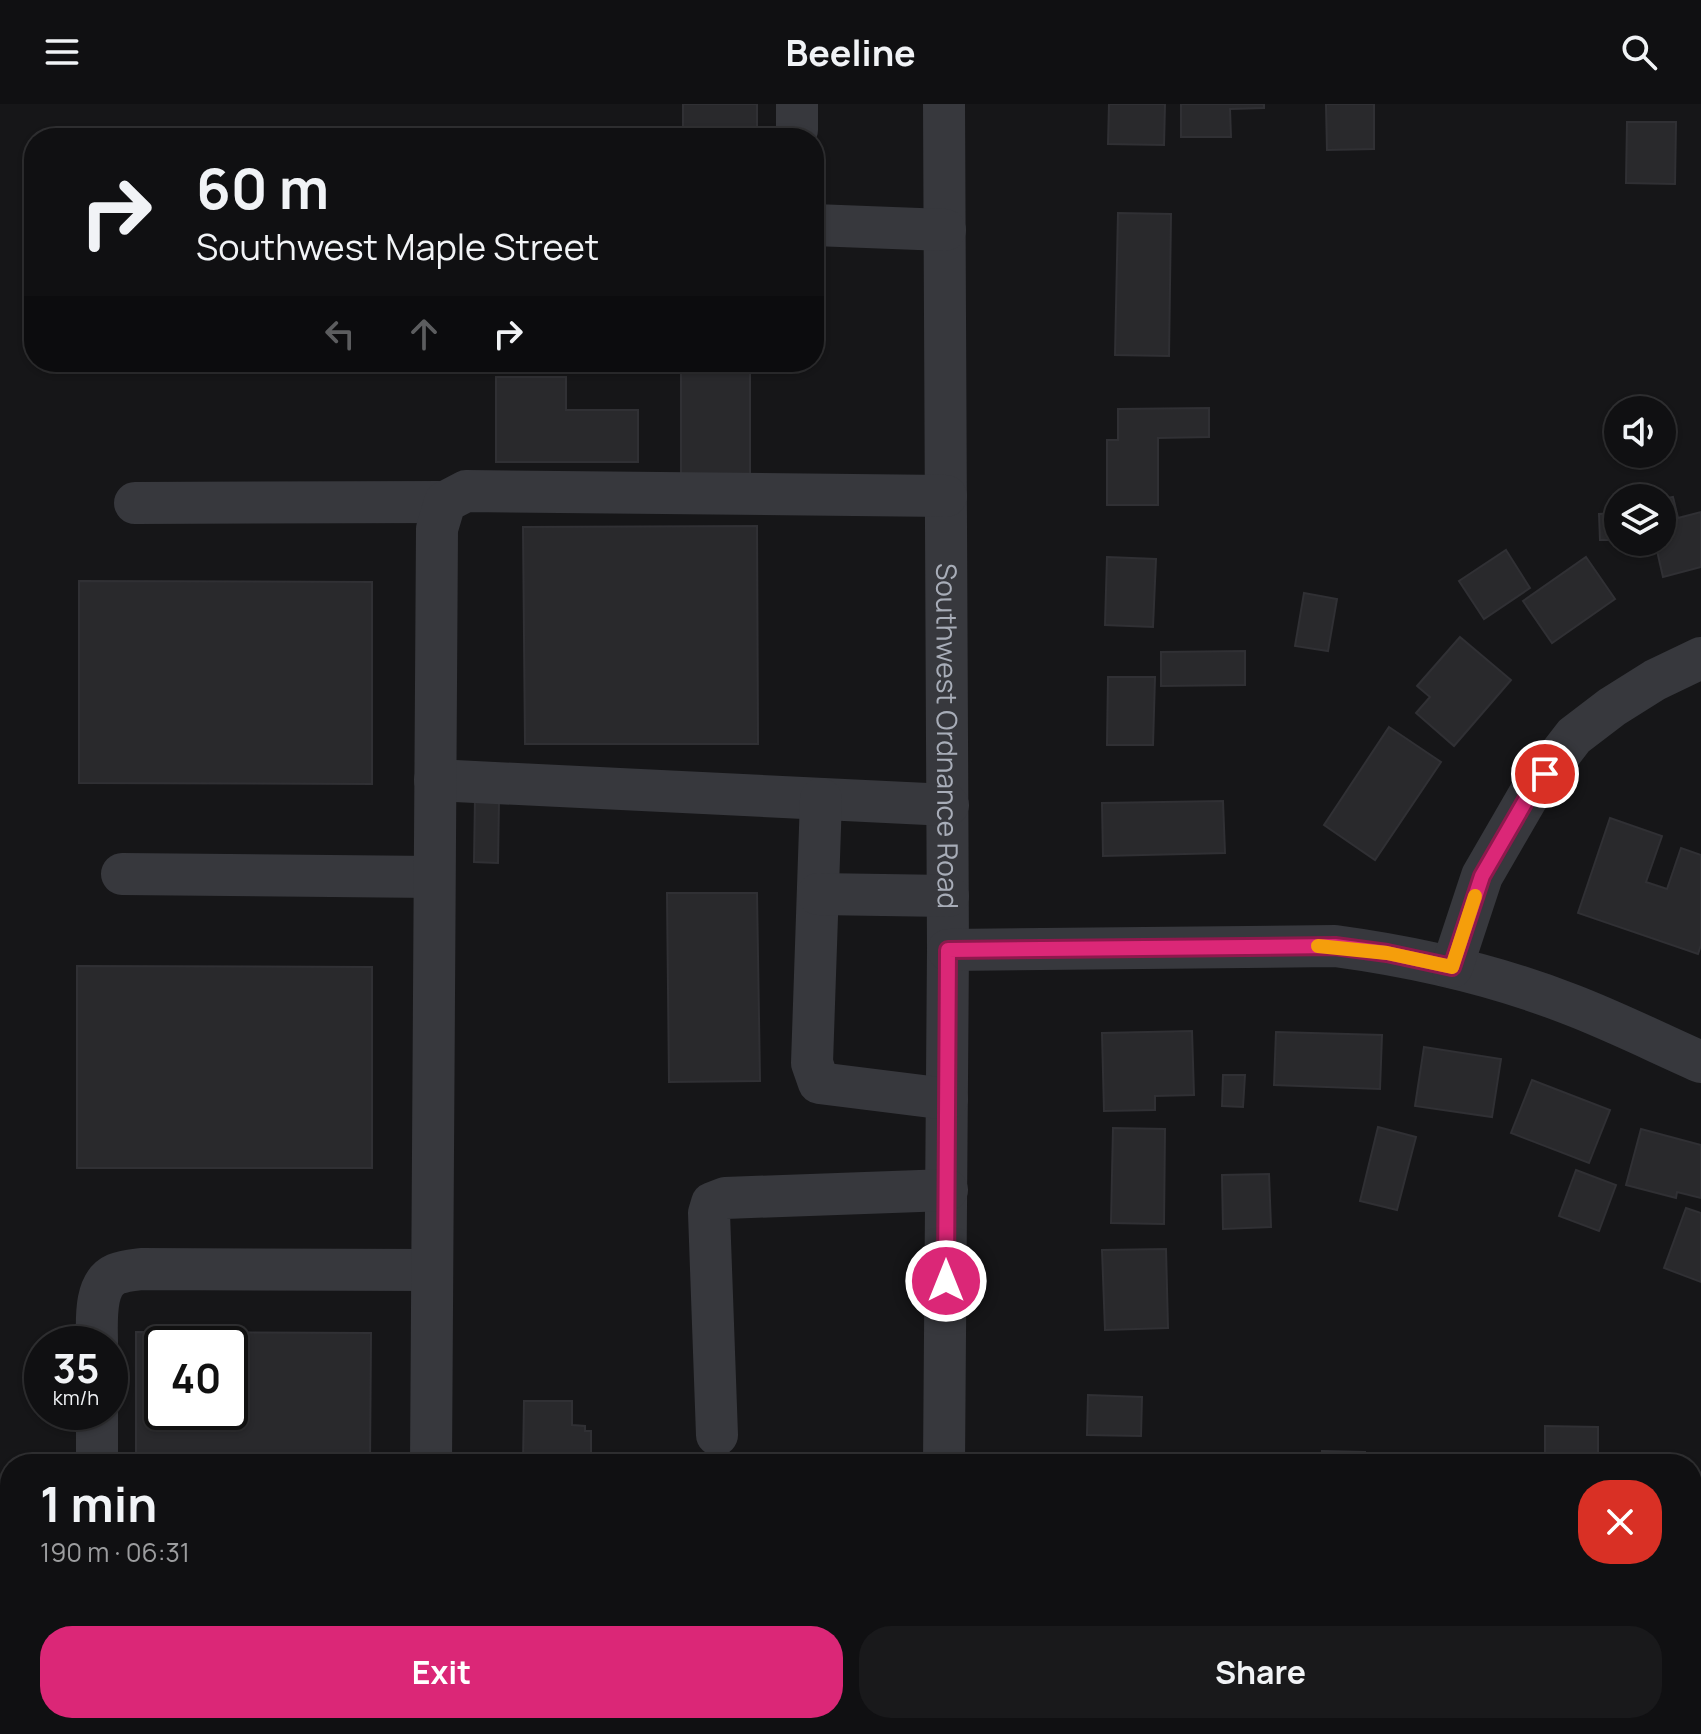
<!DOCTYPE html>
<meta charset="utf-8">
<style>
:root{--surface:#101012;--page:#19191b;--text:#f1f3f6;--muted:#9c9d9f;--line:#303032;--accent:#db2777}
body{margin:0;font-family:Manrope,sans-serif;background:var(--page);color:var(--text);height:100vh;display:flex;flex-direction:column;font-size:30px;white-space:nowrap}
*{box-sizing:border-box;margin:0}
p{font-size:26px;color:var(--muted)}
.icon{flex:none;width:44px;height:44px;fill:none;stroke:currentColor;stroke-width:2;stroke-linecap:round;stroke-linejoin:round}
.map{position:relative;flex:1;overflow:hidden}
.side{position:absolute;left:0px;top:1350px;width:1702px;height:280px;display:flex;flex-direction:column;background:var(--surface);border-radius:32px 32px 0 0;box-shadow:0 2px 6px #0004,0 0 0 2px var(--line)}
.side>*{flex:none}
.banner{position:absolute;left:24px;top:24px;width:800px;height:244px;border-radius:32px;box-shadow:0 2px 6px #0004,0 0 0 2px var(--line);background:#101012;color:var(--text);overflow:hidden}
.fabs{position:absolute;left:1604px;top:292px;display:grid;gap:16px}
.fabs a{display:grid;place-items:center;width:72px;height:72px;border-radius:50%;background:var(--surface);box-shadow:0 2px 6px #0004,0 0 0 2px var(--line);font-size:40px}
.speed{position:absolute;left:24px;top:1222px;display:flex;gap:16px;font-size:40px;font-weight:700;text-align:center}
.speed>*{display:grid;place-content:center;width:104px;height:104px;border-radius:50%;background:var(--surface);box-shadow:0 2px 6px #0004,0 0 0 2px var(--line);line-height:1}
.speed small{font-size:20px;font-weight:400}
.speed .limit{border:4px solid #111;border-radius:12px;background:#fff;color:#111}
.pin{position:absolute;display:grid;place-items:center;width:68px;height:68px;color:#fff;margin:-34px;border:4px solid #fff;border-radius:50%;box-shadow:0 2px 8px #0007}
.me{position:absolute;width:88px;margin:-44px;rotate:0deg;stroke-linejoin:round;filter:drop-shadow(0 0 6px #0008)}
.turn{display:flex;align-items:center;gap:28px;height:168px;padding:0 40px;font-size:36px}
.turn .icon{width:104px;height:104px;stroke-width:2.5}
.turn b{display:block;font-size:56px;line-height:68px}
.lanes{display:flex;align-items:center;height:76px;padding:0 40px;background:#0003;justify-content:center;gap:40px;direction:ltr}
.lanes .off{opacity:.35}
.round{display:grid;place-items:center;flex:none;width:84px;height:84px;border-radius:32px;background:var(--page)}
.headline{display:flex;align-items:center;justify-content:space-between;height:136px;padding:0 40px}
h1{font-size:48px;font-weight:700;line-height:60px}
.action{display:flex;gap:16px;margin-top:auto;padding:16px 40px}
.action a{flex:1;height:92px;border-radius:32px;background:var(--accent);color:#fff;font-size:32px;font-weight:700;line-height:92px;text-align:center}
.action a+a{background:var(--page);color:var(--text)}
header{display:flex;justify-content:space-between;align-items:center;height:104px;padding:0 40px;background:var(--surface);font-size:36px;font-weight:700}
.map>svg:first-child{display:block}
.green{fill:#1c231d}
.building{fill:#29292c;stroke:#303034;stroke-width:2;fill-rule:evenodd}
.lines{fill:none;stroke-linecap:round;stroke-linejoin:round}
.path{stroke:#3d3f44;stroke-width:5;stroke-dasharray:4 6;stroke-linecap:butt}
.minor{stroke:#37383d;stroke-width:42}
.route-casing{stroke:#8e194d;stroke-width:20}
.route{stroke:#db2777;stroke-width:14}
.slow{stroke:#f59e0b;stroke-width:14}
.labels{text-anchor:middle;stroke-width:8;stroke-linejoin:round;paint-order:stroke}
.street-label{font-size:28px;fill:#a8adb8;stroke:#111113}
</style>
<header><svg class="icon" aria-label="menu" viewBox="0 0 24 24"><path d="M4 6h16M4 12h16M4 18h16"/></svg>Beeline<svg class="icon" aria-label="search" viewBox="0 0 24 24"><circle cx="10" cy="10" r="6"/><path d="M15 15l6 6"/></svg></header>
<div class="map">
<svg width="1701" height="1630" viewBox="0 0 1701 1630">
<rect width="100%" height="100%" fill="#161618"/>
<!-- green -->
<path class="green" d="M0,1626l423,1v3h-423z"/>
<!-- building -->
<g class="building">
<rect x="683" y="0" width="74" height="34"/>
<path d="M1109,0h56l-1,41 -56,-1z"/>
<path d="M1181,0h83v4l-34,1 1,28h-50z"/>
<path d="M1326,0h48v45l-47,1z"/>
<path d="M1627,18h49l-1,62 -49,-1z"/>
<path d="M1118,109l53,1 -2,142 -54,-1z"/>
<rect x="681" y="258" width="69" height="115"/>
<path d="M496,273h70v33h72v52h-142z"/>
<path d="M1209,304v29l-51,1v67h-51v-65h11v-31z"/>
<path d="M1673,393l5,21 23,-6v55l-38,10 -8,-35h7v-43z"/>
<path d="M1618,409v27h-18l-1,-26z"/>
<path d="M757,422l1,218h-233l-2,-217z"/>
<path d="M1506,446l24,38 -46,31 -25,-38z"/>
<path d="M1107,453l49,2 -3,68 -48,-2z"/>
<path d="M1586,453l29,42 -63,44 -29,-42z"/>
<path d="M79,477l293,1v202l-293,-1z"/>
<path d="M1304,489l33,6 -9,52 -33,-5z"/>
<path d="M1460,533l51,43 -57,66 -38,-33 14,-16 -13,-11z"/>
<path d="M1245,547v34l-84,1v-34z"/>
<path d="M1108,573h47l-2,68h-46z"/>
<path d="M1389,623l52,35 -66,98 -51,-35z"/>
<path d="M475,694l24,1 -1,64 -24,-1z"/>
<path d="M1223,697l2,52 -122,3 -1,-53z"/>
<path d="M1610,714l52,18 -16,46 21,7 14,-41 20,7v90l-3,9 -120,-41z"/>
<path d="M667,789h90l3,188 -91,1z"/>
<path d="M77,862l295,1v201h-295z"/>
<path d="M1192,927l2,64 -39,1v14l-51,1 -2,-78z"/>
<path d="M1276,928l106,3 -2,54 -106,-4z"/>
<path d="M1424,943l77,12 -9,58 -77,-11z"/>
<path d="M1223,971h22l-2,32 -21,-1z"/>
<path d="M1532,976l78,30 -21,53 -78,-30z"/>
<path d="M1378,1023l38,10 -19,73 -37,-9z"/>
<path d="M1113,1024l52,1 -1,95 -53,-1z"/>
<path d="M1641,1025l60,16v53l-24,-6 -1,6 -50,-13z"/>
<path d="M1576,1066l40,15 -17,46 -40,-15z"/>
<path d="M1269,1070l2,53 -48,2 -1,-54z"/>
<path d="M1686,1104l15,5v69l-37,-14z"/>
<path d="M1166,1145l2,79 -63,2 -3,-80z"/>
<path d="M136,1228l235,1 -1,131h-234zM162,1240h68v68h-68z"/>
<path d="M1088,1291l54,2 -1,39 -54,-1z"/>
<path d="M524,1297h48v24l13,1v5h6v33h-68z"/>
<path d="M1545,1322l53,1v37h-53z"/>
<path d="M1322,1347l43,1v12h-44z"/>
<path d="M1692,1415h9v49l-9,-1z"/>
</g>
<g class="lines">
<!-- path -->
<g class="path">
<path d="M0,1517h10"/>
<path d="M0,1619h10"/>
<path d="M157,1620l684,3 52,7"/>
<path d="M1034,1620l2,10"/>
</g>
<!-- minor -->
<g class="minor">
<path d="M797,0v26"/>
<path id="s1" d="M944,0l4,846 -4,514"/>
<path d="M814,121l131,5"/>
<path d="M135,399l310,-1"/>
<path d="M435,676l513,25"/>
<path d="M821,695l-9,264 7,20 128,16"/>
<path d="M122,770l312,3"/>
<path d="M818,790l130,2"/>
<path d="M948,846l387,-4c81,11 161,29 237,59 44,17 86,38 129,57"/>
<path d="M1452,863l30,-91 48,-83 44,-57 38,-29 43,-27 46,-22"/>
<path d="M97,1240c0,-21 -4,-60 19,-70 7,-3 17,-4 25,-5l291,1"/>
<path d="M97,1308v52"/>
<path d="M717,1331l-8,-222 3,-10 13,-5 222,-8"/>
<path d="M431,1360l6,-935 8,-27 21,-11 480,5"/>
<path d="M0,1569h10"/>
<path d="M1692,1582h9"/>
<path d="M942,1620v10"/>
</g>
</g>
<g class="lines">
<defs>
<path id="route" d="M946,1177l2,-331 387,-4 52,7 65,14 30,-91 48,-83 15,-19"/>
</defs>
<!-- route casing -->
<use href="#route" class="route-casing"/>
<!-- route -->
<use href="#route" class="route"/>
<!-- slow -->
<path class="slow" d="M1318,842l69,7 65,14 23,-71"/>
</g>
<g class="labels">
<!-- street labels -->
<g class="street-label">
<text dy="10" stroke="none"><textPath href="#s1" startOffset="632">Southwest Ordnance Road</textPath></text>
</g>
</g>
</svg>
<div class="fabs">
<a><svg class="icon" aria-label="sound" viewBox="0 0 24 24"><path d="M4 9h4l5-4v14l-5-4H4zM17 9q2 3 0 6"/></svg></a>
<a><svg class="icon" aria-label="layers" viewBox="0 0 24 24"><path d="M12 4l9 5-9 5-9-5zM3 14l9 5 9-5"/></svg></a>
</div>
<div class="speed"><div>35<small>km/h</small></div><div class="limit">40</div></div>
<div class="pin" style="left:1545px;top:670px;background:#d93025"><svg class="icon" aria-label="arrive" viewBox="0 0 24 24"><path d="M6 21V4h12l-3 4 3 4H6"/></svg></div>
<svg class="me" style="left:946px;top:1177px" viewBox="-20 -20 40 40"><circle r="17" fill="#db2777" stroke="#fff" stroke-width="3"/><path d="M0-11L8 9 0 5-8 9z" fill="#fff"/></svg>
<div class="banner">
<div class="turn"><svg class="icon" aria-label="right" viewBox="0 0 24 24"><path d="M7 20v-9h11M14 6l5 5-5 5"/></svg><div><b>60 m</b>Southwest Maple Street</div></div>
<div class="lanes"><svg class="icon off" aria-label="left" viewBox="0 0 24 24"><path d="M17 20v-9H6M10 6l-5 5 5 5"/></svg><svg class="icon off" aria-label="ahead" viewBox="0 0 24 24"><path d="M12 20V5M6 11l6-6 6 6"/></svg><svg class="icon" aria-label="right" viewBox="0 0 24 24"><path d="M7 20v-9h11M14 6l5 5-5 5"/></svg></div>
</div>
<section class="side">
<div class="headline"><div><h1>1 min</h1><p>190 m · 06:31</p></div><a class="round" style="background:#d93025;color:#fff"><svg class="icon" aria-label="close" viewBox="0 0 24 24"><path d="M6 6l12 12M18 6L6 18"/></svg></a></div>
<div class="action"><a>Exit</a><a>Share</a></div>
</section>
</div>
